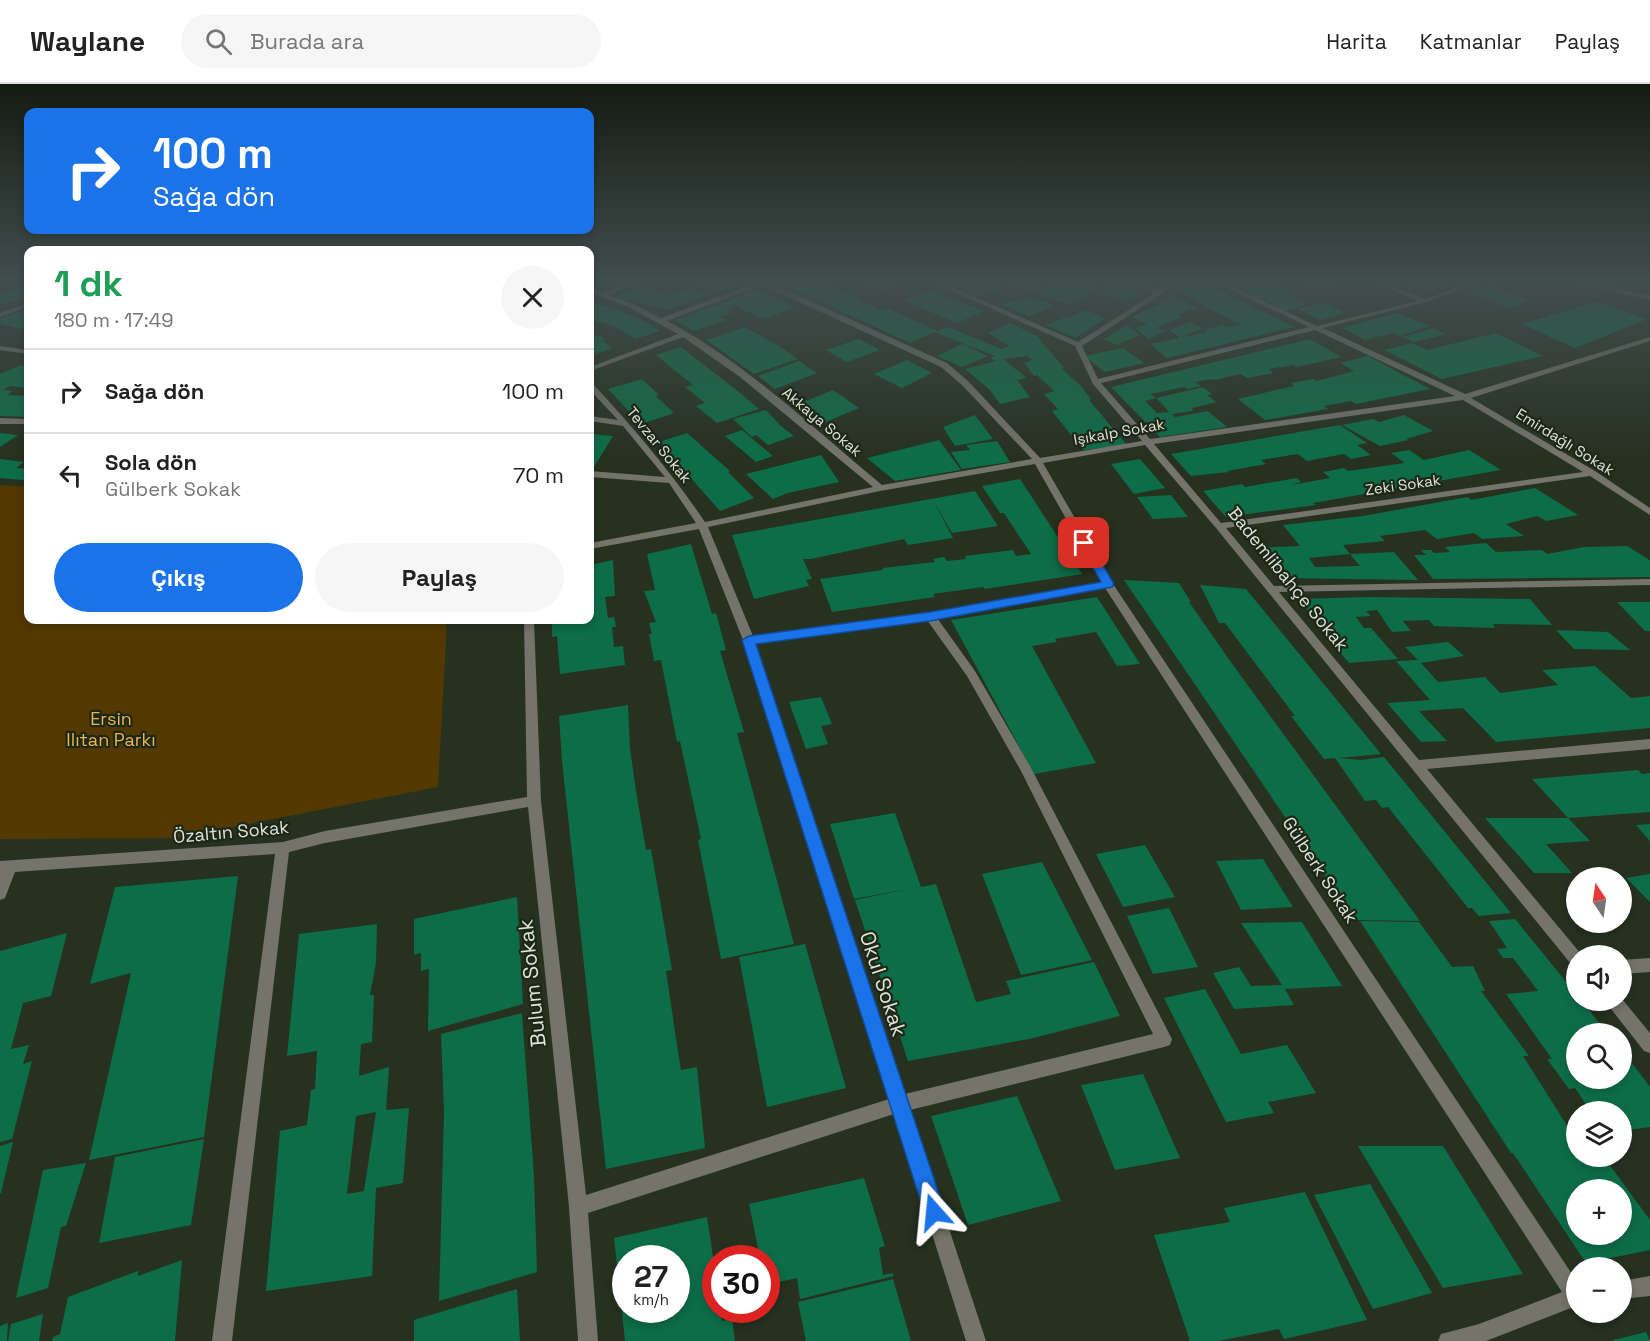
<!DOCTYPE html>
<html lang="tr">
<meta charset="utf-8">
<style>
:root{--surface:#fff;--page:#f6f6f6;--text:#222;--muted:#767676;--line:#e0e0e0;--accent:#1a73e8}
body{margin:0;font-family:"Space Grotesk",sans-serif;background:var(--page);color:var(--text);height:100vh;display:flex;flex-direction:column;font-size:22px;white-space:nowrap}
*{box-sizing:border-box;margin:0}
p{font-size:20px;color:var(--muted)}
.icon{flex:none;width:33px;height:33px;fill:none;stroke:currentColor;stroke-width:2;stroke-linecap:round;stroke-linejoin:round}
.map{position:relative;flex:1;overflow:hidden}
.sheet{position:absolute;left:24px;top:162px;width:570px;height:378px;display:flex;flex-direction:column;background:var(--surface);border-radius:12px;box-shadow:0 3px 9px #0003}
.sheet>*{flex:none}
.guide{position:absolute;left:24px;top:24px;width:570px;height:126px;border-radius:12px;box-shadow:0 3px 9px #0003;background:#1a73e8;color:#fff;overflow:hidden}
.needle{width:39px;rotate:347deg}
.controls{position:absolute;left:1566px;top:783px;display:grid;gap:12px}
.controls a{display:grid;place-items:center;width:66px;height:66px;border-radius:50%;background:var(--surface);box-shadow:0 3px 9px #0003;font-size:30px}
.speed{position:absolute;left:612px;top:1161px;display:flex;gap:12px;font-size:30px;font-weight:700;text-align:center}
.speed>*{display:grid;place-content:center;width:78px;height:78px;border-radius:50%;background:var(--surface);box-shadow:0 3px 9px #0003;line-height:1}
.speed small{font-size:15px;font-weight:400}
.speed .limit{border:9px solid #d22;background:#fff;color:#111}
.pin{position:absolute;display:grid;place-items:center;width:51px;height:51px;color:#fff;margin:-26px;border-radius:12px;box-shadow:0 3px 9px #0006}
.me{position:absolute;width:66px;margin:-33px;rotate:342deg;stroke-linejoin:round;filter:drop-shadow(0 0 4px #0008)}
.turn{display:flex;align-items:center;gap:21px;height:126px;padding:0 30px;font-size:27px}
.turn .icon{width:78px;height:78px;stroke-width:2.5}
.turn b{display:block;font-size:42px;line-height:51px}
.round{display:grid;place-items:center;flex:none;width:63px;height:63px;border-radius:32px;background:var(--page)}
.headline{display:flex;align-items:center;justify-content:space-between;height:102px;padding:0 30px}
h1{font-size:36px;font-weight:700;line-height:45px;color:#1e9e55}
.primary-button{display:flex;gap:12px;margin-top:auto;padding:12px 30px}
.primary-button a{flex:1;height:69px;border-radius:36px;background:var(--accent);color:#fff;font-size:24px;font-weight:700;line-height:69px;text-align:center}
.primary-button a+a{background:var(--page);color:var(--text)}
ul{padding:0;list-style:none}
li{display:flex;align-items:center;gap:18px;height:84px;padding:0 30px;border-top:2px solid var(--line)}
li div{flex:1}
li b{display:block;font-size:22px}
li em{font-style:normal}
header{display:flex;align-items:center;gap:36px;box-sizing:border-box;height:84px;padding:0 30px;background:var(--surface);border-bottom:2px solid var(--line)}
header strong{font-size:28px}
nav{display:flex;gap:33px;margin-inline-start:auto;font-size:21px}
.search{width:420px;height:54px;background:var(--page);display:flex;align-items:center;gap:15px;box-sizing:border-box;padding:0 21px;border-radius:33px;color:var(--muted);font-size:22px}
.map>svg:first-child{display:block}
.green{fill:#533900}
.building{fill:#0d6d48;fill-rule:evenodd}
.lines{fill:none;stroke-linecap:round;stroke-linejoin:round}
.street{fill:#74746b;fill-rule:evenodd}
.route{fill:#1a73e8;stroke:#114b97;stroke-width:1.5}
.labels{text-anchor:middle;stroke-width:4.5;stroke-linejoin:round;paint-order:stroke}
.far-street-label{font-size:15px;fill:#dee5db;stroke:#1d2716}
.street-label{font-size:18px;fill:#dee5db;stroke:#1d2716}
.park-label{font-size:18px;fill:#ebb552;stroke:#1d2716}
.near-street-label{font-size:21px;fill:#dee5db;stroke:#1d2716}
</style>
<header>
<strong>Waylane</strong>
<div class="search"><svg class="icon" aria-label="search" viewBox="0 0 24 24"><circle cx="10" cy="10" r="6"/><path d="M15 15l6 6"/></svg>Burada ara</div>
<nav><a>Harita</a><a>Katmanlar</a><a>Paylaş</a></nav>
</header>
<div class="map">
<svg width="1650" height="1257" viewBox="0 0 1650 1257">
<rect width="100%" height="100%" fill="#263120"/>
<!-- green -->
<path class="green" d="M0,401l28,2v133h362v2l57,-1 -9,166 -262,51 -176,1z"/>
<!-- building -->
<g class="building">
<path d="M710,196h21l7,3 -21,8 -18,-6z"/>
<path d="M774,196h40l47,18 -4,1 25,11 5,-2 51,23 10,-4 53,22 8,-3 -21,-13 22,-10 27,13 27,32 -2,1 17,15 12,15 -2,1 38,45 -44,5 -31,-39 6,-2 -14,-15 10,-3 -17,-16 -3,1 -10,-13 9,-3 -6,-4 -24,3 24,19 -10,2 13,17 -30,7 -11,-15 -24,-20 31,-8 -6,-3 5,-2 -61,-24 -24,11z"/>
<path d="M860,196h47l-24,10z"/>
<path d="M940,196h43l19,8 -23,8z"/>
<path d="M1002,196h20l42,17 -16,-9 14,-4 -8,-4h22l20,8 -20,14 -10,2z"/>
<path d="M1109,196l34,12 -17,10 -27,-9 8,-5 -7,-2z"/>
<path d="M1186,196h11l98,47 -128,31 -17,-14 57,-12 -3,-2 20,-5 4,2 20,-4 -9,1 -44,-23 2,-2 -25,-10z"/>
<path d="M1222,196h42l25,10 -6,2 25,12 -23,7z"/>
<path d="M1295,196h49v1l-29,8z"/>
<path d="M1402,196h53v1l-29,9z"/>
<path d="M28,201v12l-21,7 -7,-1v-9z"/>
<path d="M640,202l28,9 13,-5 4,2 10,-4 11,7 -39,15 -49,-14z"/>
<path d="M1491,202l42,15 -25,7 -42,-16z"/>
<path d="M757,206l37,17 -29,12 -30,-13 -9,4 6,2 -12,5 6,3 -32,11 -19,-11z"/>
<path d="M931,206l26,11 27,10 -27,12 -52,-22z"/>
<path d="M1174,211l23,13 -19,6 4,3 -26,11 10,3 -18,8 -13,-11 12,-4 -16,-7 29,-13 -4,-2z"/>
<path d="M1025,213l11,4 5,-1 14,6 -26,10 -27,-11z"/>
<path d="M590,217l49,17 21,13 -25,8 -18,-12 -25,-7 5,-3 -7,-3z"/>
<path d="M1322,218l23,11 -25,7 -22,-11z"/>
<path d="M1596,218l51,17 -72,29 -54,-24z"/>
<path d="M28,225v16l-8,4 -20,-5v-5z"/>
<path d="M1085,226l21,8 -30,20 -30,-13 23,-9 2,1z"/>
<path d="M1397,229l32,13 -29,10 -8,-3 -27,7 -22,-12z"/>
<path d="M1190,238l12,6 -22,10 -11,-8z"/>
<path d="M1127,241l13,10 -23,10 -13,-6z"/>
<path d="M745,243l35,20 18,12 -44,15 -48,-34z"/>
<path d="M1433,244l13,6 -32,8 -12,-5z"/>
<path d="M1496,249l47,23 -101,23 -58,-29 28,-7 15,7z"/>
<path d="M598,251l7,4 -4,1 11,8 -22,8v-18z"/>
<path d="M859,255l21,11 -33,12 -21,-12z"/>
<path d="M1310,255l31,18 -45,10 -11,-9 8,7 -24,4 4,4 -26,5 -6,-4 -27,6 -3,-1 -16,3 6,4 -13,3 -4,-2 -33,7 5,4 47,-11 9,7 -5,1 9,7 -23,6 -1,3 -20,3 3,3 33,-6 19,16 -67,10 -49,-50zM1156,314l7,7 6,7 -12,1 -12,-12z"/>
<path d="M962,260l26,12 -26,11 -25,-11z"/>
<path d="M681,263l58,45 20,17 -42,14 -21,-17 9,-3 -20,-16 8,-2 -37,-30z"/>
<path d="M1123,264l21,15 -39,9 -21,-16z"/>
<path d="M1368,272l62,33 -74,15 -5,-3 -27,5 4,3 -63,11 -27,-21 56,-13 -3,-3 22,-4 4,2 37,-10 -14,-8z"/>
<path d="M907,276l25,13 -30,15 -28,-14z"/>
<path d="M799,277l18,12 -42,16 -17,-13z"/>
<path d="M21,281l7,2v21l-18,-2 -7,4 10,1 -6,4 21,1v21l-28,-1v-42z"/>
<path d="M642,295l17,16 -3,1 18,17 -33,11 -33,-35z"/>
<path d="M833,306l26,18 -36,15 -27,-18z"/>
<path d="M766,326l15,16 13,10 -26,9 -12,-10 -4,2 -19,-18z"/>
<path d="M975,331l18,24 -38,7 -12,-19z"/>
<path d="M1404,331l29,16 -27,8 3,1 -29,6 -38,-21 31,-6 6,3z"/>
<path d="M1340,341l27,18 -10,2 14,10 -20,4 -7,-5 -37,7 -9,-7 -37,6 5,4 -39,7 2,1 -38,4 -20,-22z"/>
<path d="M742,346l31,26 -17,6 -31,-26z"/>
<path d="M0,349l18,2 -18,12z"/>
<path d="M687,349l43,38 -2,1 26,26 -34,13 -61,-69z"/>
<path d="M590,350l23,2 -22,36 -1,-1z"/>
<path d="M939,356l22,30 -66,11 -28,-23z"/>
<path d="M997,357l13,21 -48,7 -11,-17 19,-2 -4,-5z"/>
<path d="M1409,366l15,10 45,-10 32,20 -188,33 3,2 -90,12 -23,-26 39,-7 3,3 52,-9 4,4 -10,3 39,-7 -7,-6 21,-4 4,3 57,-8 -14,-10z"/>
<path d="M821,371l18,27 -51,11 -15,6 -27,-25z"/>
<path d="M0,375l24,3 -8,6 12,1v7l-5,4 -23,-2z"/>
<path d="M1140,375l25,29 -31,6 -23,-30z"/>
<path d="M1020,395l62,95 -97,15 -2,-2 -50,7 2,3 -103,15 -12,-33 63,-9v-2l52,-6 -2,-3 11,-2 3,4 19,-2 -1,-3 48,-6 3,6 15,-2 -27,-41h-4l-18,-27z"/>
<path d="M1535,404l43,27 -32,6 -9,-5 -31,8 18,12 -42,3 -8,-6 -37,6 -12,-9 -45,6 5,5 -42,4 7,9 44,-2 24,28 -139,-2 -23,-30 44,-2 -17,-21 80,-9 105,-19 3,3zM1350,470l10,12 -45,1 -6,-9z"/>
<path d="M975,407l23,35 -46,7 -19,-33 20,38 -45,7 -4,-6 -93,20h-8l9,20 -6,1 3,6 -55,13 -22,-64z"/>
<path d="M1171,411l17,22 -35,2 -16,-22z"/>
<path d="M1486,459l10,9 46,-2 5,4 37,-7 43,-1 23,14v17l-217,2 -19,-24h12l-5,-5h10l3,3 16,-1 -5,-5z"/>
<path d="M691,460l21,70 4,-1 10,37 -6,1 24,81 -7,1 57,211 -73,15 -23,-119 3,-1 -21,-98 -3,1 -16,-82 -7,1 -5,-27h3l-3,-11 7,-1 -12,-31 11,-1 -8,-36z"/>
<path d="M613,476l2,36 -10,1 3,21 6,-1 2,10h-4l2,20 9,-1 2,19 -65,9 -3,-38 -5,1v-17h38v-55z"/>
<path d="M1124,496l55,3 12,19h-2l44,63 187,256 -65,-1z"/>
<path d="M1200,501l46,4 135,165 -42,4 22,2 23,-3 127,156 -32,3 -7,-8h-4l-80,-101 -6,1 -6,-8 -11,1 -30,-43 -11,1 -33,-43h4l-70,-93h-6z"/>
<path d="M1097,513l43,67 -23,2 -21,-34 -41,7 2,3 -25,4 64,117 -62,11 -83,-154z"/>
<path d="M1368,513l162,2 22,26 -59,-1 2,4 -61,-2 -5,-6 -26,1 8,10 -19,1 -15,-22 -11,1 5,5 -15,1 8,11h7l27,31 -49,4 -27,-32 -22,-32z"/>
<path d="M1617,518h33v29h-5z"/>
<path d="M1556,546l52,2 22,18 -56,-1z"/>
<path d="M1448,558l16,14 -43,7 17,19 47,-5 15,16 58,-8 -16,-15 53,-4 36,32 19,-2v32l-154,14 -33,-34 -44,3 28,30 -26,1 -34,-39 43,-3 -34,-39 22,-1 -13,-13z"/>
<path d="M821,613l11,27 -11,2 7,18 -22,5 -17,-47z"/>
<path d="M628,621l2,44 7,48 9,53 5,-1 21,121 -6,1 11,74 4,25 16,-3 8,81 -99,21 -44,-408 -3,-45z"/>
<path d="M1638,686l4,4 8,-1v39l-82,6 22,23 -44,3 26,29h-38l-49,-55h83l-36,-39z"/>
<path d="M895,729l26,74 15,-3 40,118 35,-8 -5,-13 88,-19 26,54 -91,23 -121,22 -53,-161 53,-11 -54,10 -24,-75z"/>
<path d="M1650,740v17l-14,-16z"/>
<path d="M1145,761l30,52 -52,10 -27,-53z"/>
<path d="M1263,775l30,48 -52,3 -25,-49z"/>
<path d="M1042,778l50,98 -71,15 -39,-101z"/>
<path d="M1650,790v28l-24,-24z"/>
<path d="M238,792l-34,261 -115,23 42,-187 -41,11 25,-97z"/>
<path d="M517,813l6,107 -95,27 1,-62 -8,2v-18l-7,2v-36z"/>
<path d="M1169,824l29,59 -45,7 -26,-58z"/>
<path d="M1515,835l61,75v6h5l27,34h-32v44h46v-28l28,37v40l-28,4v-19h-31l-16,-24 -6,1 -22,-30h5l-46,-65 32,-3 -25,-33h-10l-6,-9 10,-1 -18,-27z"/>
<path d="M1360,837l59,1 33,45 21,-1 12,25h-4l48,65h-6l53,84v16h27l47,64v30l-64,13 -73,-110h-2zM1576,1106h46v44h-46z"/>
<path d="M1302,838l40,64 -57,3 9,16 -60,4 -21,-36 26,-6 12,19 31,-1 -41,-62z"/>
<path d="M377,840l-1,39 -6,32h4l-2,47 -11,2 -2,32 30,-9 -3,43 23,-2 -6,75 -27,5 -4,88 -106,15 14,-160 27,-6 4,-35 4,-1 2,-38 -30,5 12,-122zM376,1028l-12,79 -17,3 9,-78z"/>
<path d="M67,849l-16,63 -28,7 -12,46 18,-4 -6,19 9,-3 -20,78 -12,3v-191z"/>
<path d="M805,860l41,144 -79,19 -28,-150z"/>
<path d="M1205,905l36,65 46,-9 29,48 -48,9 6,11 -48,9 -62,-124z"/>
<path d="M522,929l12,163 3,96 -98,29 5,-189 -3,-78z"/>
<path d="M1143,990l37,84 -65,12 -34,-85z"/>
<path d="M1017,1012l44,105 -93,24 -37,-109z"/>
<path d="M204,1055l-13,86 -92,18 16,-86z"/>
<path d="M13,1058l-12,51h-1v-47z"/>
<path d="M1358,1062h85l80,128 -80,14z"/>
<path d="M86,1079l-20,63 -5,1 -13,61 -32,10 27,-128z"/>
<path d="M864,1094l21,68 -6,2 4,27 9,-2 2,3 -94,23 -3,-21 -31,7v-27h-6l-11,-54z"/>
<path d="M1370,1100l62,109 -59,16 -59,-114z"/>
<path d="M1305,1108l62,128 -83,19 -5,-10 -61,12h-28l-36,-106 76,-13 -6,-14z"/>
<path d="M707,1133l9,59v34h4l2,11 10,-2 3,22h-110l-11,-103zM626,1174h50v52h-50z"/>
<path d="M182,1176l-7,81h-123l1,-4 7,-3 8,-37 70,-26v5z"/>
<path d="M893,1195l18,62h-105l-8,-39z"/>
<path d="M517,1205l3,52h-106v-21z"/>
<path d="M43,1230l-4,27h-31l3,-17z"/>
<path d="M8,1239l-1,18h-7v-15z"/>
<path d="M1646,1248l4,9h-37v-1z"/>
</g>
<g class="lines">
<!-- street -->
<g class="street">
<path d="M632,196h9l-32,15 24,9 28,14 95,-35 -3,-3 13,1 181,82 21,18 72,77 102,-17 -49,-57 -18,-38 -148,-66h9l142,62 77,-49 -33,-13h9l28,10 12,-10h7l-16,14 -80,52 16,33 211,-52 -99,-47h9l98,46 101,-25 -49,-21h9l47,19 52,-19h9l-59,22 -104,26 142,66 185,-57v4l-179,57 124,73 55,37v7l-60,-39 -364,52 48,58 376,-7v6l-371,7 140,168 231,-21v10l-223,20 154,185 1,2h-6v10l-5,-2 -355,-436 -71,-83 -102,18 70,121 463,696v26l-90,35h-48l3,-7 38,-10 83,-32 -457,-704 -168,30 38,53 55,95 142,273 -2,6 -6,2 -254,63 76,231h-20l-72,-227 -306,99 10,128h-20l-9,-134 -41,-400 -203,36 -36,9 -57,489h-20l63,-487 -260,18 -10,26 -5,2v-39l283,-19 42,-11 202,-34 -3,-177h10l7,181 45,394 303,-96 -146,-459 -44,-111 -109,20v-6l106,-20 -27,-40 -79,-6v-6l75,6 -42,-51 -33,-5v-5l28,4 -28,-30v-6h3c41,44 78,88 112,138l168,-35 -133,-110 -57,-40 -93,34v-4l88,-33 -50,-27 -38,-15v-4l13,5zM762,201l179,82 21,18 70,74 -150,26c-67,-55 -138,-124 -215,-164zM1315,246l140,66 -305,43 -49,-56zM1463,316l120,72 -362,51 -67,-79zM1035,380l67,118 -172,30 -177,24 -45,-109 172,-36zM927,536l40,56 54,95 132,263 -248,60 -149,-451z"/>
<path d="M1564,196h13l73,16v4z"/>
<path d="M28,219v4l-28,10v-4z"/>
<path d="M0,262l28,4v4l-28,-4z"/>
<path d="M0,334l28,1v5h-28z"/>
<path d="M1650,874v14l-28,2v-14z"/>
<path d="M1622,915l28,34v20l-6,-2 -40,-51z"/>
<path d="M1650,1192v20l-28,3v-18z"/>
</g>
</g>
<!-- sky -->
<linearGradient id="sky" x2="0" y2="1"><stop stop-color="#151b12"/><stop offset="0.53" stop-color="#414e4e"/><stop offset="1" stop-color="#414e4e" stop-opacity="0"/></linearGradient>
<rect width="1650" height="372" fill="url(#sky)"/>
<!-- route -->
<path class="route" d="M1084,456l6,3 24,41 -2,3 -182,34 -174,23 189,568 -3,7 -8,3 -7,-3 -3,-7 -182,-572 7,-4 181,-24 171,-30 -22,-39z"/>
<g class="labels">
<!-- far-street labels -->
<g class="far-street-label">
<text transform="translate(822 338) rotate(40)" y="5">Akkaya Sokak</text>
<text transform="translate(1119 348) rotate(-10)" y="5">Işıkalp Sokak</text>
<text transform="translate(1565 358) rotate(32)" y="5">Emirdağlı Sokak</text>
<text transform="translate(659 361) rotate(51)" y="5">Tevzar Sokak</text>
<text transform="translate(1403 401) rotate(-8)" y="5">Zeki Sokak</text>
</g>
<!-- street labels -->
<g class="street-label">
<text transform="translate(1288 495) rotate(51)" y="6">Bademlibahçe Sokak</text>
<text transform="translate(231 748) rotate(-5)" y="6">Özaltın Sokak</text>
<text transform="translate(1320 786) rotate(57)" y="6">Gülberk Sokak</text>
</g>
<!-- park labels -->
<g class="park-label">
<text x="111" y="641">Ersin<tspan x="111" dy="21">Ilıtan Parkı</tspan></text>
</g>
<!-- near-street labels -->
<g class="near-street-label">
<text transform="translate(532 899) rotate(-96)" y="7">Bulum Sokak</text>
<text transform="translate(883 900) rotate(72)" y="7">Okul Sokak</text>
</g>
</g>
</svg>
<div class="controls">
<a><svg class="needle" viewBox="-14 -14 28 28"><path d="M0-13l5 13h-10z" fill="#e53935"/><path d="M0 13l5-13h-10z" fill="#767676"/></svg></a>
<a><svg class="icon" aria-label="sound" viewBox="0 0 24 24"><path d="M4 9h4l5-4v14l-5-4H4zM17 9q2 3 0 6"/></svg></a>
<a><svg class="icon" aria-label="search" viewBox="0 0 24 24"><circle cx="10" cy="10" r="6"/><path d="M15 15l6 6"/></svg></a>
<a><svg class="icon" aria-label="layers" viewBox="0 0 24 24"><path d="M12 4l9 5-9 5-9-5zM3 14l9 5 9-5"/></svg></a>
<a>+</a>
<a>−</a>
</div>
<div class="speed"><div>27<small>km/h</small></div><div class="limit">30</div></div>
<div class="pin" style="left:1084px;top:459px;background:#d93025"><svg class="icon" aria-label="arrive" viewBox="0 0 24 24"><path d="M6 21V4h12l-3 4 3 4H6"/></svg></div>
<svg class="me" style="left:934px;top:1128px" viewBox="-20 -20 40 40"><path d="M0-17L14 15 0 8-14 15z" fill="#1a73e8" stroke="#fff" stroke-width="4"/></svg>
<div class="guide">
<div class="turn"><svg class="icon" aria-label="right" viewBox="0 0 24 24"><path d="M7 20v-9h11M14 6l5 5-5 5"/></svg><div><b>100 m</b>Sağa dön</div></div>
</div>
<section class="sheet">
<div class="headline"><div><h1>1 dk</h1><p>180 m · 17:49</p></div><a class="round"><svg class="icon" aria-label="close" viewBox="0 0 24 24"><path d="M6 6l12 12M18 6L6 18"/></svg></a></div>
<ul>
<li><svg class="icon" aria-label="right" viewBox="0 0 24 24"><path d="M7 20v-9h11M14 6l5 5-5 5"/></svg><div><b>Sağa dön</b></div><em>100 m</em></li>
<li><svg class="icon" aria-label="left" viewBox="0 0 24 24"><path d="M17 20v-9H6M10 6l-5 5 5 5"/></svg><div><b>Sola dön</b><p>Gülberk Sokak</p></div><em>70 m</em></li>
</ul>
<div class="primary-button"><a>Çıkış</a><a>Paylaş</a></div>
</section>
</div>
